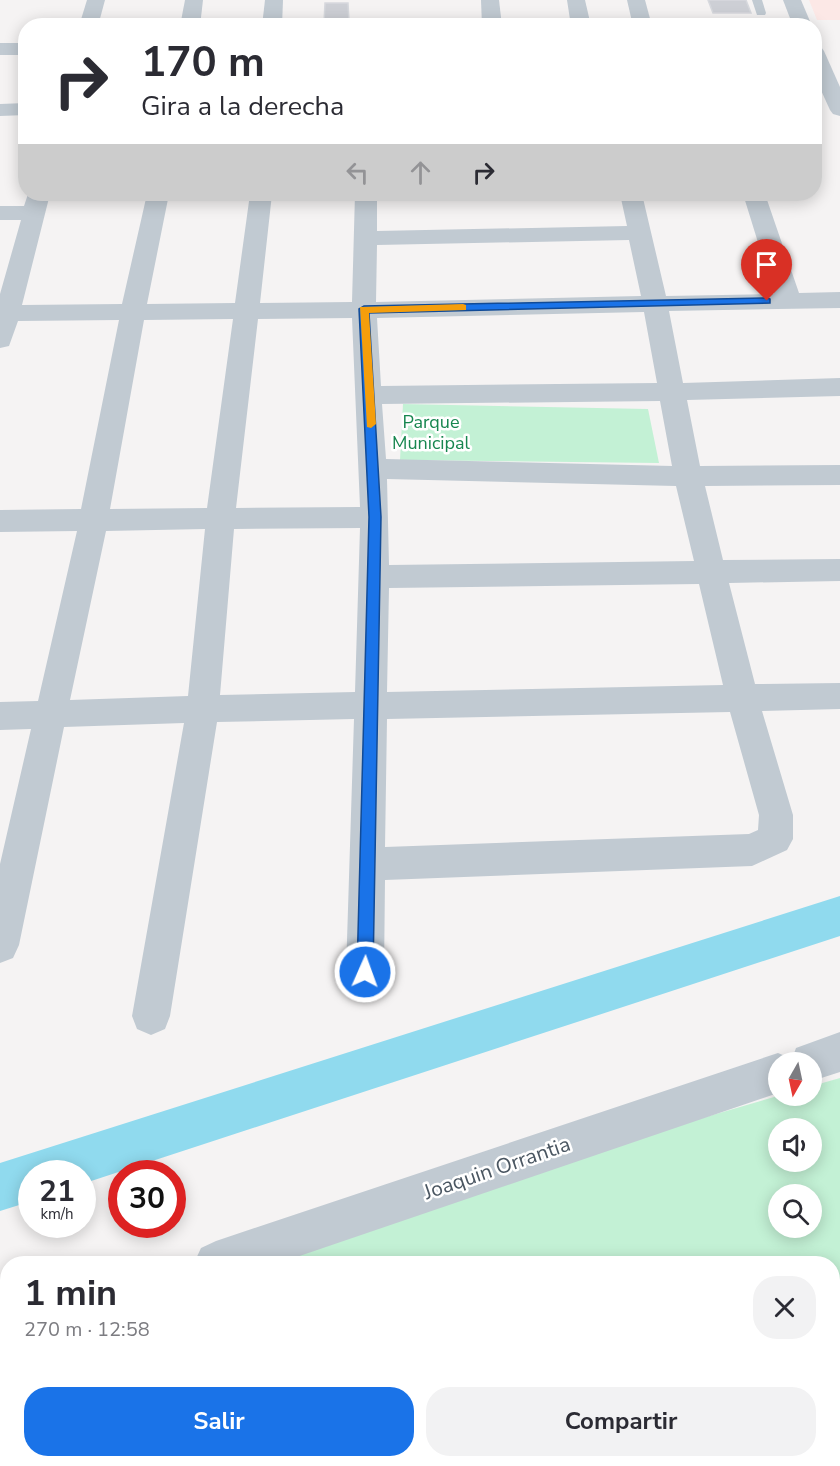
<!DOCTYPE html>
<html lang="es">
<meta charset="utf-8">
<style>
:root{--surface:#fff;--page:#f2f2f3;--text:#2b2b33;--muted:#7c7c81;--accent:#1a73e8}
body{margin:0;font-family:"Nunito Sans",sans-serif;background:var(--page);color:var(--text);height:100vh;display:flex;flex-direction:column;font-size:22px;white-space:nowrap}
*{box-sizing:border-box;margin:0}
p{font-size:20px;color:var(--muted)}
.icon{flex:none;width:33px;height:33px;fill:none;stroke:currentColor;stroke-width:2;stroke-linecap:round;stroke-linejoin:round}
.map{position:relative;flex:1;overflow:hidden}
.panel{position:absolute;left:0px;top:1256px;width:840px;height:212px;display:flex;flex-direction:column;background:var(--surface);border-radius:24px 24px 0 0;box-shadow:0 3px 15px #0003}
.panel>*{flex:none}
.top-card{position:absolute;left:18px;top:18px;width:804px;height:183px;border-radius:24px;box-shadow:0 3px 15px #0003;background:#fff;color:var(--text);overflow:hidden}
.needle{width:39px;rotate:189deg}
.tools{position:absolute;left:768px;top:1052px;display:grid;gap:12px}
.tools a{display:grid;place-items:center;width:54px;height:54px;border-radius:50%;background:var(--surface);box-shadow:0 3px 15px #0003;font-size:30px}
.speed{position:absolute;left:18px;top:1160px;display:flex;gap:12px;font-size:30px;font-weight:700;text-align:center}
.speed>*{display:grid;place-content:center;width:78px;height:78px;border-radius:50%;background:var(--surface);box-shadow:0 3px 15px #0003;line-height:1}
.speed small{font-size:15px;font-weight:400}
.speed .limit{border:9px solid #d22;background:#fff;color:#111}
.pin{position:absolute;display:grid;place-items:center;width:51px;height:51px;color:#fff;margin:-62px -26px;border-radius:50% 50% 50% 0;rotate:-45deg;box-shadow:0 0 6px #0007}
.pin .icon{rotate:45deg}
.me{position:absolute;width:66px;margin:-33px;rotate:2deg;stroke-linejoin:round;filter:drop-shadow(0 0 4px #0008)}
.turn{display:flex;align-items:center;gap:21px;height:126px;padding:0 24px;font-size:27px}
.turn .icon{width:78px;height:78px;stroke-width:2.5}
.turn b{display:block;font-size:42px;line-height:51px}
.lanes{display:flex;align-items:center;height:57px;padding:0 24px;background:#0003;justify-content:center;gap:30px;direction:ltr}
.lanes .off{opacity:.35}
.round{display:grid;place-items:center;flex:none;width:63px;height:63px;border-radius:24px;background:var(--page)}
.overview{display:flex;align-items:center;justify-content:space-between;height:102px;padding:0 24px}
h1{font-size:36px;font-weight:700;line-height:45px}
.button{display:flex;gap:12px;margin-top:auto;padding:12px 24px}
.button a{flex:1;height:69px;border-radius:24px;background:var(--accent);color:#fff;font-size:24px;font-weight:700;line-height:69px;text-align:center}
.button a+a{background:var(--page);color:var(--text)}
.map>svg:first-child{display:block}
.medical{fill:#fce8e6}
.green{fill:#c3f1d5;fill-rule:evenodd}
.lines{fill:none;stroke-linecap:round;stroke-linejoin:round}
.canal{fill:#90daee;fill-rule:evenodd}
.building{fill:#cdcfd5;stroke:#d7d9de;stroke-width:1.5}
.service{fill:#c1cad2;fill-rule:evenodd}
.minor{fill:#c1cad2;fill-rule:evenodd}
.route{fill:#1a73e8;stroke:#114b97;stroke-width:1.5}
.slow{fill:#f59e0b}
.labels{text-anchor:middle;stroke-width:5;stroke-linejoin:round;paint-order:stroke}
.park-label{font-size:18px;fill:#17864f;stroke:#fff}
.near-street-label{font-size:21px;fill:#4a5661;stroke:#fff}
</style>
<div class="map">
<svg width="840" height="1466" viewBox="0 0 840 1466">
<rect width="100%" height="100%" fill="#f5f3f3"/>
<!-- medical -->
<path class="medical" d="M809,0h31v20h-23z"/>
<!-- green -->
<g class="green">
<path d="M403,404l245,5 11,54 -259,-3z"/>
<path d="M840,1078v388h-840v-129l7,-3 1,126h824v-197h-626l575,-168h31v-9zM778,1128h34v33h-34zM778,1194h34v33h-34z"/>
</g>
<g class="lines">
<!-- canal -->
<path class="canal" d="M840,896v40l-758,248v-11h-50v28l-32,10v-48z"/>
</g>
<!-- building -->
<g class="building">
<path d="M708,0h38l5,13h-38z"/>
<path d="M325,3h23l1,19 -25,1z"/>
</g>
<g class="lines">
<!-- service -->
<path class="service" d="M752,0h10l4,13 -1,2h-8z"/>
<!-- minor -->
<g class="minor">
<path d="M87,0h18l-7,26h-19z"/>
<path d="M185,0h18l-3,26h-20z"/>
<path d="M265,0h18l-1,26h-20z"/>
<path d="M481,0h18l3,26h-20z"/>
<path d="M567,0h18l6,26h-20z"/>
<path d="M627,0h18l7,26h-19z"/>
<path d="M783,0h18l11,26h-19z"/>
<rect x="0" y="43" width="26" height="12"/>
<path d="M814,45l7,2 3,4 16,36v29l-7,-2 -3,-4 -16,-35z"/>
<path d="M26,103v12l-26,1v-12z"/>
<path d="M28,194h22l-28,111 100,-1 25,-110h22l-22,110 88,-1 15,-109h22l-12,109 92,-1 3,-108h22v37l250,-5 -7,-32h22l24,102 108,-2 -31,-100h22l34,99 41,-1v16l-171,3 14,72 157,-5v18l-153,4 13,66 140,-1v20l-135,1 18,74 117,-1v22l-111,2 26,101 85,-1v26l-78,2 31,104v24l-6,11 -35,16 -367,14 -1,92 -6,13 -13,5 -13,-5 -6,-13 8,-253 -137,3 -47,294 -5,13 -14,6 -14,-6 -5,-13 52,-293 -120,4 -45,218 -6,13 -13,5v-99l31,-135 -31,1v-28l38,-1 39,-170 -77,1v-22l81,-1 38,-189 -101,1 -9,25 -9,2v-54l21,-74h-21v-14h24zM629,240l12,56 -265,6 1,-57zM644,312l13,71 -276,3 -4,-68zM352,318l8,189 -124,1 22,-189zM233,319l-26,189 -97,1 34,-189zM660,401l12,65 -286,-7 -4,-55zM387,479l289,7 18,75 -305,4zM360,528l-5,164 -135,3 14,-166zM205,529l-17,167 -118,4 36,-169zM699,584l24,101 -336,7 2,-104zM730,712l29,103 -1,15 -9,4 -364,13 2,-128z"/>
<path d="M840,1032v40l-28,9v-19h-34v31l-499,170h-85l7,-15 15,-7 562,-188 14,6 4,-11z"/>
<path d="M8,1315v45l-8,1v-44z"/>
</g>
</g>
<!-- route -->
<path class="route" d="M767,298l3,1v4l-401,10 12,204 -8,455 -3,6 -5,2 -6,-2 -2,-6 12,-455 -10,-208 5,-3z"/>
<!-- slow -->
<path class="slow" d="M463,304l3,1v5l-97,3 7,111 -5,4 -4,-1 -7,-120z"/>
<g class="labels">
<!-- park labels -->
<g class="park-label">
<text x="431" y="428">Parque<tspan x="431" dy="21">Municipal</tspan></text>
</g>
<!-- near-street labels -->
<g class="near-street-label">
<text transform="translate(497 1168) rotate(-19)" y="7">Joaquin Orrantia</text>
</g>
</g>
</svg>
<div class="tools">
<a><svg class="needle" viewBox="-14 -14 28 28"><path d="M0-13l5 13h-10z" fill="#e53935"/><path d="M0 13l5-13h-10z" fill="#7c7c81"/></svg></a>
<a><svg class="icon" aria-label="sound" viewBox="0 0 24 24"><path d="M4 9h4l5-4v14l-5-4H4zM17 9q2 3 0 6"/></svg></a>
<a><svg class="icon" aria-label="search" viewBox="0 0 24 24"><circle cx="10" cy="10" r="6"/><path d="M15 15l6 6"/></svg></a>
</div>
<div class="speed"><div>21<small>km/h</small></div><div class="limit">30</div></div>
<div class="pin" style="left:767px;top:301px;background:#d93025"><svg class="icon" aria-label="arrive" viewBox="0 0 24 24"><path d="M6 21V4h12l-3 4 3 4H6"/></svg></div>
<svg class="me" style="left:365px;top:972px" viewBox="-20 -20 40 40"><circle r="17" fill="#1a73e8" stroke="#fff" stroke-width="3"/><path d="M0-11L8 9 0 5-8 9z" fill="#fff"/></svg>
<div class="top-card">
<div class="turn"><svg class="icon" aria-label="right" viewBox="0 0 24 24"><path d="M7 20v-9h11M14 6l5 5-5 5"/></svg><div><b>170 m</b>Gira a la derecha</div></div>
<div class="lanes"><svg class="icon off" aria-label="left" viewBox="0 0 24 24"><path d="M17 20v-9H6M10 6l-5 5 5 5"/></svg><svg class="icon off" aria-label="ahead" viewBox="0 0 24 24"><path d="M12 20V5M6 11l6-6 6 6"/></svg><svg class="icon" aria-label="right" viewBox="0 0 24 24"><path d="M7 20v-9h11M14 6l5 5-5 5"/></svg></div>
</div>
<section class="panel">
<div class="overview"><div><h1>1 min</h1><p>270 m · 12:58</p></div><a class="round"><svg class="icon" aria-label="close" viewBox="0 0 24 24"><path d="M6 6l12 12M18 6L6 18"/></svg></a></div>
<div class="button"><a>Salir</a><a>Compartir</a></div>
</section>
</div>
